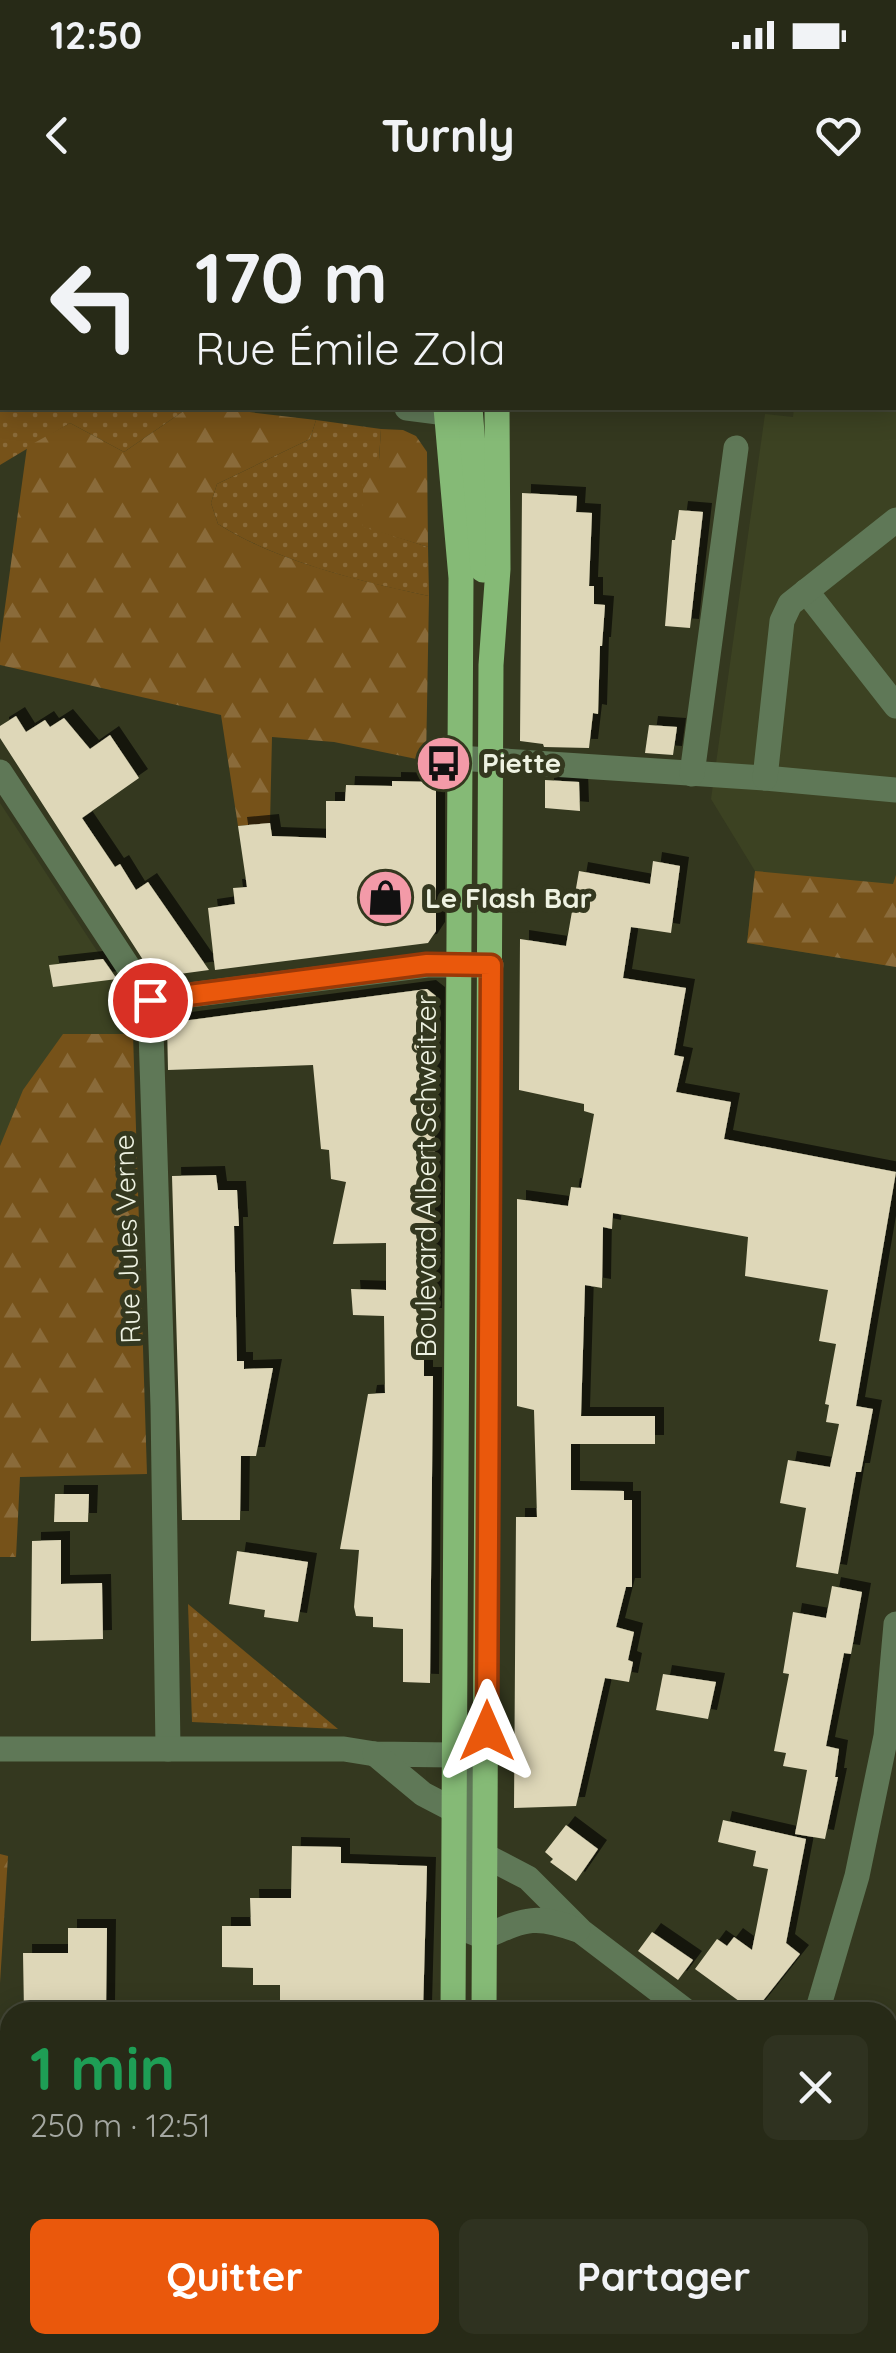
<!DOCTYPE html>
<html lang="fr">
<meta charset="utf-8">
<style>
:root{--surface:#272a17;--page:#2f3220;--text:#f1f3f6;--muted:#a4a7a1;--line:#434636;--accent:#ea580c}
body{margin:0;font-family:Quicksand,sans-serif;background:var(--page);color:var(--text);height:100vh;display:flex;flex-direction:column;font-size:38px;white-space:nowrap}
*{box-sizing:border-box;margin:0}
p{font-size:32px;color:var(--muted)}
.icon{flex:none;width:55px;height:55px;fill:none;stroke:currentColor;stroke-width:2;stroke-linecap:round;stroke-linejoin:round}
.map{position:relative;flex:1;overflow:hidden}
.panel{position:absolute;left:0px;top:1802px;width:898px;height:352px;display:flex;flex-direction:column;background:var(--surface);border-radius:30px 30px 0 0;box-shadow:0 5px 25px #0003,0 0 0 2px var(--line)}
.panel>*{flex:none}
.banner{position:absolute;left:0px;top:0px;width:898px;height:210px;box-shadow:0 5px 25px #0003,0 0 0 2px var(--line);background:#272a17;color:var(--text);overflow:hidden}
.pin{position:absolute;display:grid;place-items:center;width:85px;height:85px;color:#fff;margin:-42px;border:5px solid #fff;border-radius:50%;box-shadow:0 2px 10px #0007}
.me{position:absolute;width:110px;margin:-55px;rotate:0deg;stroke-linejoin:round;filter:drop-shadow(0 0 8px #0008)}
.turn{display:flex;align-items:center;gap:35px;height:210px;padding:0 30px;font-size:45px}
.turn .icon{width:130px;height:130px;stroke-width:2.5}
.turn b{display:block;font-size:70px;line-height:85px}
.round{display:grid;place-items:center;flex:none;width:105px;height:105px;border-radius:15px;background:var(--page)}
.headline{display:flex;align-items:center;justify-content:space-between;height:170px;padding:0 30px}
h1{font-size:60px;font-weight:700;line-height:75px;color:#1e9e55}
.action{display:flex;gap:20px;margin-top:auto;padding:20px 30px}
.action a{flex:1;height:115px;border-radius:15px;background:var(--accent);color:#fff;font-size:40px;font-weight:700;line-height:115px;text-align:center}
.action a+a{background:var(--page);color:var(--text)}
.status{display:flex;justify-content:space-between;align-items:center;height:70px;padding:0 50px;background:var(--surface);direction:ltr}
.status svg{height:28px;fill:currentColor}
header{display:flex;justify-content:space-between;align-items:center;height:130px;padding:0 30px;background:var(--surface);font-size:45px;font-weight:700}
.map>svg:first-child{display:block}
.built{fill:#3c4222}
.grass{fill:url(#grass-dots)}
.forest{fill:url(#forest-firs)}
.building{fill:#ded7b8;filter:url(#shadow)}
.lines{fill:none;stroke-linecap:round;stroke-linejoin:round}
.minor{stroke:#5f7857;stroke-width:25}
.major{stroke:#85ba76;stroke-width:25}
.route-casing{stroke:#983908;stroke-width:25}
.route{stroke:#ea580c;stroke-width:18}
.labels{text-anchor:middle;stroke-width:10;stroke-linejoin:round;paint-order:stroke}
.poi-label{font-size:28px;font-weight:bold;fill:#eef2e2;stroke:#34381f;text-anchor:start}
.street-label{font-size:28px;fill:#eef2e2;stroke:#34381f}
</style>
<div class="status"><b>12:50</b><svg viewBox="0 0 49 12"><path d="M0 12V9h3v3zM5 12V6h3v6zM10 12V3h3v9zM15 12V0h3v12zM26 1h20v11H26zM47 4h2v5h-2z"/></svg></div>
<header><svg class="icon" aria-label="back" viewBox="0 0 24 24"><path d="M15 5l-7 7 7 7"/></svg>Turnly<svg class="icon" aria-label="heart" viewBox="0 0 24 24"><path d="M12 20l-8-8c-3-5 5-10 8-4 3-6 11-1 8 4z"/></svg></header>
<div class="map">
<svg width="896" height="2153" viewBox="0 0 896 2153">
<defs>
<pattern id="grass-dots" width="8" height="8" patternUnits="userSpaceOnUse" patternTransform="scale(2.5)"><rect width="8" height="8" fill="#765219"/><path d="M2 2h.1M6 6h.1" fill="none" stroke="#8a6b3a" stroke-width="1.8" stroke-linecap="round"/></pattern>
<pattern id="forest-firs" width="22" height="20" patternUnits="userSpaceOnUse" patternTransform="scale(2.5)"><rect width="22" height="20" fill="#765219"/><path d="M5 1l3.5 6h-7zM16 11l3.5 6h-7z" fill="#8a6b3a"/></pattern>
<filter id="shadow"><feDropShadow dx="9" dy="-9" stdDeviation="0" flood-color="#0009"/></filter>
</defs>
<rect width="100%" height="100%" fill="#34381f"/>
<!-- built -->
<g class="built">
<path d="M896,204v563l-149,-24 8,-72 -44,-72 54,-385 28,3 1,-9h101z"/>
<path d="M0,603l118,180 15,51 -70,1 -63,111z"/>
</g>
<!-- grass -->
<g class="grass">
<path d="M0,0h429l-427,2v34z"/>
<path d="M0,186l2,22h186l-64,44 -54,-29 -70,42z"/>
<path d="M316,220l65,9 -2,31 -16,66 65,21 1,49c-70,-15 -150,-34 -211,-72l-7,-21 6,-19 93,-45z"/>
<path d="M188,1404l150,125 -146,-7z"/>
</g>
<!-- forest -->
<g class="forest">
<path d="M188,208h27l101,12 -6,19 -93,45 -6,19 7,21c60,38 142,57 211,72l-3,165 -92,-19 -62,-5 -2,86 -32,3 -17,-111 -221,-50v-22l27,-196 43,-24 54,29z"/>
<path d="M381,229l22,1 13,6 11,16 1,95 -65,-20v-58l16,-9z"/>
<path d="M755,671l138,13 3,-9v92l-149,-24z"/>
<path d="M63,834h70l14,440 -127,3 -4,80h-16v-411l23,-56z"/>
<path d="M0,1654l8,2 -8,127z"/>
</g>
<!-- building -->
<g class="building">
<path d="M522,293l55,3 -1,16 16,1 -3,73h5v18l11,1 -3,41h-2l-2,68 -5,-1 -4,35 -45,-1 -1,-3 -23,-3z"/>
<path d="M679,310l24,2 -13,116 -25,-2 7,-86h3z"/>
<path d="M16,516l10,16 19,-12 5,7 14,-9 26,31 20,-14 29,43 -57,40 33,49 5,-3 16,26 12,-8 61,88 -37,5 -27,-12 -145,-225v-12z"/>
<path d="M649,525l28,2 -4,28 -28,-2z"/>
<path d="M545,580l34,2 1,29 -35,-3z"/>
<path d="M392,581l44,1v149l-8,12 -213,27 -7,-62 27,-4 -2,-16 14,-1 -9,-61 32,-3 2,13 54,2v-37h19l1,-16 46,1z"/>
<path d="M653,661l27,5 -9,67 -40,-6 -8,51 63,10 -12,67 10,2 -8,35 55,10 -7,37 172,33 -40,234 17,3 -12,63h-5l-18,102 -42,-7 10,-59 -26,-5 8,-43 42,7 9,-43 -13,-2 3,-17 -4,-1 11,-60 -17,-3 9,-51 -83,-14 3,-39 -135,-24 -1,16 -9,-2 -1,61 -17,-3 -4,131h74v28h-84v46l53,1v9h8v87h-6l-10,40 18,5 -6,28 5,2 -4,20 -24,-4 -29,128 -62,2 2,-291h21l-3,-107 -17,-4v-207l51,7 3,-19 10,1 13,-74 -10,-3v-7l-65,-14 1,-151 46,7 13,-75 71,13z"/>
<path d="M103,759l14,20 -64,8 -4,-22z"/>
<path d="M427,789l9,7 -3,321h-9v59h9l-3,307 -27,-1v-53l-30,-2v-10l-17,-1 -2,-9 5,-57 -19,-1 28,-155 17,-1 -1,-77 -31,-1 -2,-26 35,1v-47l-53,1 13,-62 -15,-3 -2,-29 -8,-1 -8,-84 -145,5 -1,-47z"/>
<path d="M216,975l2,15h19l2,36h-5l3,135h7v8l29,-1 -17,88h-15l-1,64h-58l-10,-344z"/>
<path d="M55,1294h34l-1,28h-34z"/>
<path d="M61,1340v44l41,-1 1,56 -72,2 1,-100z"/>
<path d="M237,1351l71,11 -10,60 -34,-5 1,-7 -36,-6z"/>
<path d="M832,1386l30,6 -11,62 -7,-1 -18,93 13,3 -4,28h3l-13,62 -30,-5 12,-64 -24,-4 3,-13 -12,-2 15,-77 -6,-1 10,-61 33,6z"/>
<path d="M663,1474l53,8 -8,37 -52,-9z"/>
<path d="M723,1620l83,19 -20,104 14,11 -46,58 -59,-43 22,-30 10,7 7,-9 18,13 16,-81 -15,-3 3,-15 -38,-9z"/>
<path d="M566,1625l32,24 -22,32 -26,-19 3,-3 -8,-7z"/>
<path d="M292,1646l49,1v16l86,3 -4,146h-143v-27h-27v-17l-31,-1v-41h29l-1,-28h41z"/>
<path d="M68,1728h39l-1,84h-82l-1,-59h45z"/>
<path d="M652,1732l41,28 -15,20 -40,-29z"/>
</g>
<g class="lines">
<!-- minor -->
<g class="minor">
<path d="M0,69h2"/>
<path d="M0,109h2"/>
<path d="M895,151h1"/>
<path d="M0,158h2"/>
<path d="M407,208l39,5"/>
<path d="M806,391l90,115"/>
<path d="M458,558l307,20 131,12"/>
<path d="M0,572l150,228 13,406 5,343"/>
<path d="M692,574l44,-326"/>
<path d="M765,578l17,-157 8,-17 106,-84"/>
<path d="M150,800l277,-35h64"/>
<path d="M0,1549h344l31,5 78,1 21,15v30"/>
<path d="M375,1554l48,40 46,24v112"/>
<path d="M474,1645v5l54,28 54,54 105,80"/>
<path d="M469,1731l15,6c42,-18 50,-23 94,-7"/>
<path d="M817,1812l40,-136 29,-140 10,-112"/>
<path d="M888,1961l8,4"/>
<path d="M0,1998h10"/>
</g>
<!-- major -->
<g class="major">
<path d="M497,0v2"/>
<path d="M446,2l1,-2"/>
<path d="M473,2v-2"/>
<path d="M895,119h1"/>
<path d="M895,182h1"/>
<path d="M446,208l15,170 -8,1434"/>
<path d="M470,208l13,162"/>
<path d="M484,1812l7,-1347 7,-96 -1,-161"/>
<path d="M450,2153v-8"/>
<path d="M483,2153v-8"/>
</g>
</g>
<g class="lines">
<defs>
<path id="route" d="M150,800l277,-36 64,1 -4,766"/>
</defs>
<!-- route casing -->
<use href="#route" class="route-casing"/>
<!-- route -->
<use href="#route" class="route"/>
</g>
<!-- icons -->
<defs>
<symbol id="bus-disc" viewBox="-11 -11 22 22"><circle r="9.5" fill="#f39aa8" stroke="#34381f"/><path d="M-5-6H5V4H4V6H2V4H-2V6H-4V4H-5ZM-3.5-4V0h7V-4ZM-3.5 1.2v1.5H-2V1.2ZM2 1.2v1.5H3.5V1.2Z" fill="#111"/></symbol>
<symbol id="shop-disc" viewBox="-11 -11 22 22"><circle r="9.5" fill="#f39aa8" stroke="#34381f"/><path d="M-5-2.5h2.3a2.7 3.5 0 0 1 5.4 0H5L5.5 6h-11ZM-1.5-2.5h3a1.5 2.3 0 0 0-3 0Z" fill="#111"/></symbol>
</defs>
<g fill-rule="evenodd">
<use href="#bus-disc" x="412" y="532" width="63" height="63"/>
<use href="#shop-disc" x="354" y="666" width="63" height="63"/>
</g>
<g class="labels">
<!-- poi labels -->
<g class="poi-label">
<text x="482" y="573">Piette</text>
<text x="425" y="708">Le Flash Bar</text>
</g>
<!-- street labels -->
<g class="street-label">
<text transform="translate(426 976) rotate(-90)" y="10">Boulevard Albert Schweitzer</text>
<text transform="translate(127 1039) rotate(-92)" y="10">Rue Jules Verne</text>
</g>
</g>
</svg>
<div class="pin" style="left:150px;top:800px;background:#d93025"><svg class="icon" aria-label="arrive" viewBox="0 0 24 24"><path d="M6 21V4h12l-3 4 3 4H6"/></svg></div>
<svg class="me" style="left:487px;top:1531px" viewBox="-20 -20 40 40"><path d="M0-17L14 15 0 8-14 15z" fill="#ea580c" stroke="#fff" stroke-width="4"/></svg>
<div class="banner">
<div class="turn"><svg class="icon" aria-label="left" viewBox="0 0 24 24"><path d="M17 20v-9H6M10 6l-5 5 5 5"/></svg><div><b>170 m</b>Rue Émile Zola</div></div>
</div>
<section class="panel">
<div class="headline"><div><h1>1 min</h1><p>250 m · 12:51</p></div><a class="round"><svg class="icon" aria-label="close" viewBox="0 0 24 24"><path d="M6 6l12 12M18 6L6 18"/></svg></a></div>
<div class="action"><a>Quitter</a><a>Partager</a></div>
</section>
</div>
